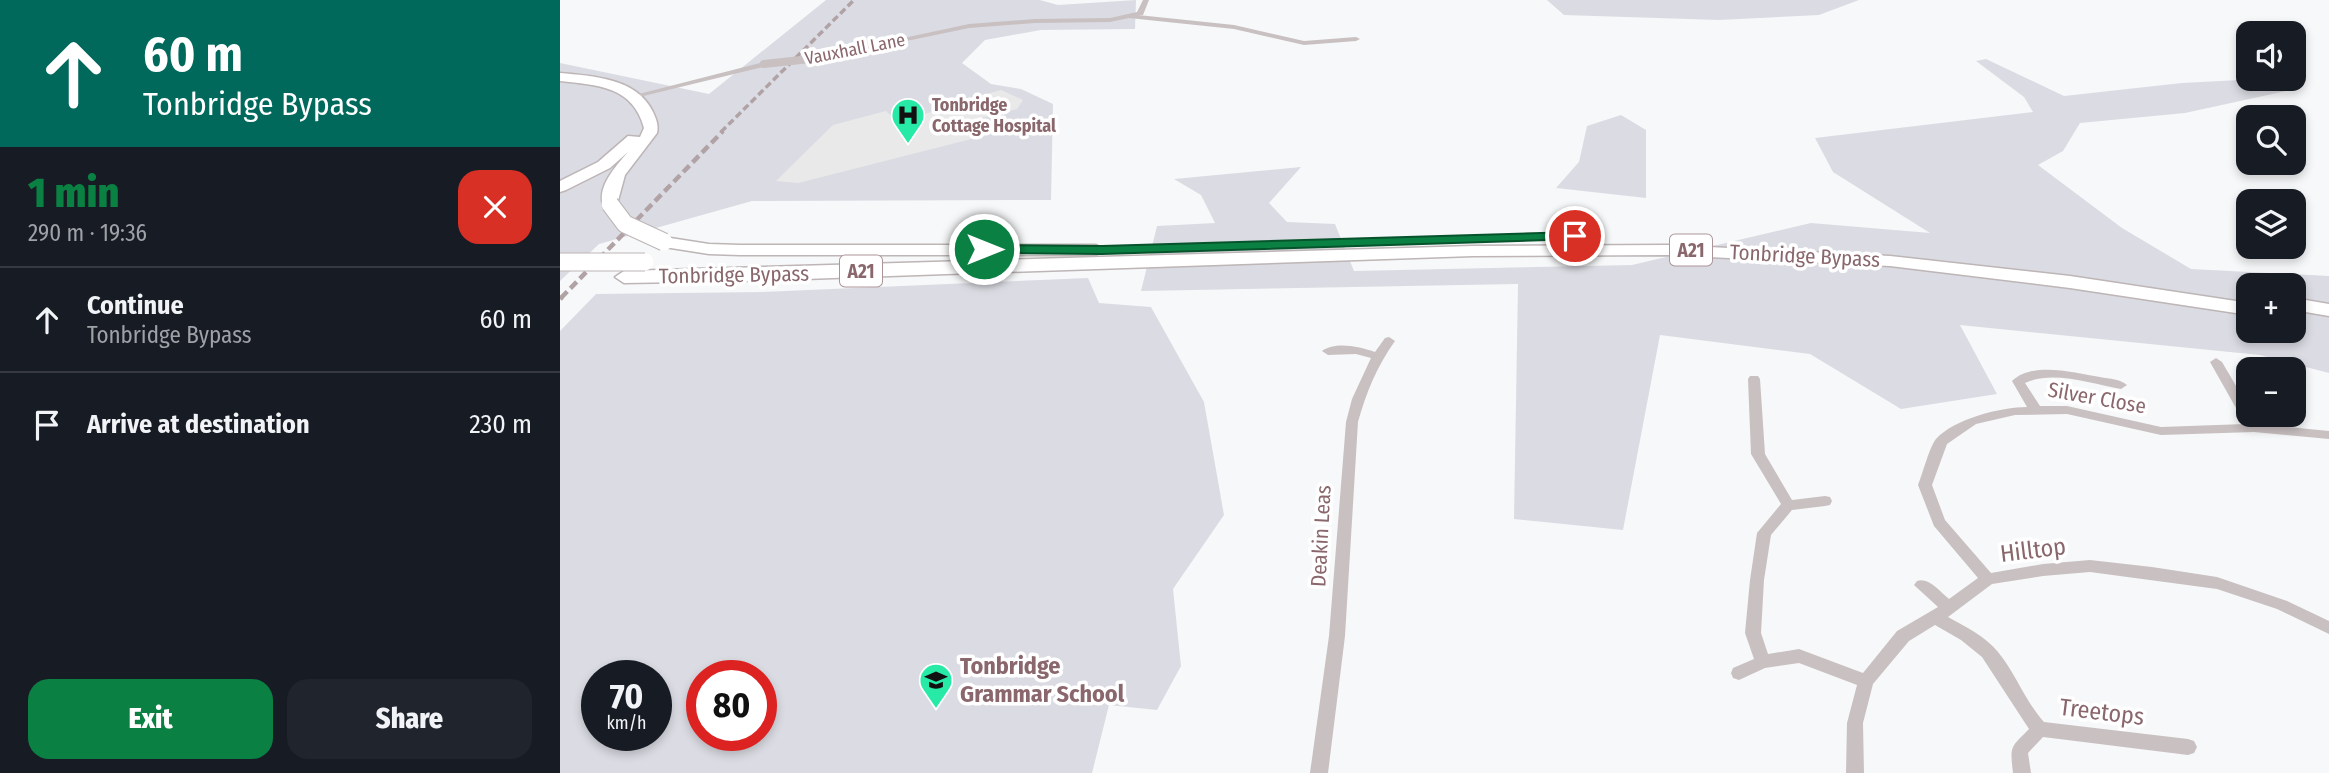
<!DOCTYPE html>
<meta charset="utf-8">
<style>
:root{--surface:#171b24;--page:#20242c;--text:#f1f3f6;--muted:#9ea1a6;--line:#363941;--accent:#0b8043}
body{margin:0;font-family:"Fira Sans Condensed",sans-serif;background:var(--page);color:var(--text);height:100vh;display:flex;flex-direction:column;font-size:26px;white-space:nowrap}
*{box-sizing:border-box;margin:0}
p{font-size:23px;color:var(--muted)}
.icon{flex:none;width:38px;height:38px;fill:none;stroke:currentColor;stroke-width:2;stroke-linecap:round;stroke-linejoin:round}
.map{position:relative;flex:1;overflow:hidden}
.panel{display:flex;flex-direction:column;background:var(--surface);width:560px}
.panel>*{flex:none}
.top-card{background:#00695c;color:#fff;overflow:hidden}
.controls{position:absolute;left:1676px;top:21px;display:grid;gap:14px}
.controls a{display:grid;place-items:center;width:70px;height:70px;border-radius:14px;background:var(--surface);box-shadow:0 4px 10px #0003;font-size:35px}
.speed{position:absolute;left:21px;top:660px;display:flex;gap:14px;font-size:35px;font-weight:700;text-align:center}
.speed>*{display:grid;place-content:center;width:91px;height:91px;border-radius:50%;background:var(--surface);box-shadow:0 4px 10px #0003;line-height:1}
.speed small{font-size:18px;font-weight:400}
.speed .limit{border:10px solid #d22;background:#fff;color:#111}
.pin{position:absolute;display:grid;place-items:center;width:60px;height:60px;color:#fff;margin:-30px;border:4px solid #fff;border-radius:50%;box-shadow:0 2px 7px #0007}
.me{position:absolute;width:77px;margin:-38px;rotate:90deg;stroke-linejoin:round;filter:drop-shadow(0 0 5px #0008)}
.turn{display:flex;align-items:center;gap:24px;height:147px;padding:0 28px;font-size:32px}
.turn .icon{width:91px;height:91px;stroke-width:2.5}
.turn b{display:block;font-size:49px;line-height:60px}
.round{display:grid;place-items:center;flex:none;width:74px;height:74px;border-radius:21px;background:var(--page)}
.summary{display:flex;align-items:center;justify-content:space-between;height:119px;padding:0 28px}
h1{font-size:42px;font-weight:800;line-height:52px;color:var(--accent)}
.primary-button{display:flex;gap:14px;margin-top:auto;padding:14px 28px}
.primary-button a{flex:1;height:80px;border-radius:21px;background:var(--accent);color:#fff;font-size:28px;font-weight:800;line-height:80px;text-align:center}
.primary-button a+a{background:var(--page);color:var(--text)}
ul{padding:0;list-style:none}
li{display:flex;align-items:center;gap:21px;height:105px;padding:0 28px;border-top:2px solid var(--line)}
li div{flex:1}
li b{display:block;font-size:26px}
li em{font-style:normal}
main{display:flex;flex:1;min-height:0}
.map>svg:first-child{display:block}
.built{fill:#eae9ea}
.green{fill:#dbdbe3;fill-rule:evenodd}
.lines{fill:none;stroke-linecap:round;stroke-linejoin:round}
.trunk-casing{stroke:#bdb5b6;stroke-width:3}
.minor{fill:#c9c0c1;fill-rule:evenodd}
.trunk{fill:#fff;fill-rule:evenodd}
.rail-far2{stroke:#b1a3a5;stroke-width:3.5;stroke-dasharray:7 3.5;stroke-linecap:butt}
.rail-far1{stroke:#b1a3a5;stroke-width:4.5;stroke-dasharray:9 4.5;stroke-linecap:butt}
.rail{stroke:#b1a3a5;stroke-width:5;stroke-dasharray:10 5;stroke-linecap:butt}
.trunk-bridge-casing{stroke:#bdb5b6;stroke-width:19;stroke-linecap:butt}
.minor-bridge{stroke:#c9c0c1;stroke-width:8}
.trunk-bridge{stroke:#fff;stroke-width:17}
.route{fill:#0b8043;stroke:#07532c;stroke-width:2}
.labels{text-anchor:middle;stroke-width:7;stroke-linejoin:round;paint-order:stroke}
.far-street-label{font-size:18px;fill:#89676c;stroke:#fff}
.far-poi-label{font-size:18px;font-weight:bold;fill:#89676c;stroke:#fff;text-anchor:start}
.shield{fill:#fff;stroke:#ac9598;stroke-width:2}
.shield-label{font-size:19px;font-weight:bold;fill:#89676c}
.street-label{font-size:21px;fill:#89676c;stroke:#fff}
.near-street-label{font-size:24px;fill:#89676c;stroke:#fff}
.near-poi-label{font-size:24px;font-weight:bold;fill:#89676c;stroke:#fff;text-anchor:start}
</style>
<main>
<section class="panel">
<div class="top-card">
<div class="turn"><svg class="icon" aria-label="ahead" viewBox="0 0 24 24"><path d="M12 20V5M6 11l6-6 6 6"/></svg><div><b>60 m</b>Tonbridge Bypass</div></div>
</div>
<div class="summary"><div><h1>1 min</h1><p>290 m · 19:36</p></div><a class="round" style="background:#d93025;color:#fff"><svg class="icon" aria-label="close" viewBox="0 0 24 24"><path d="M6 6l12 12M18 6L6 18"/></svg></a></div>
<ul>
<li><svg class="icon" aria-label="ahead" viewBox="0 0 24 24"><path d="M12 20V5M6 11l6-6 6 6"/></svg><div><b>Continue</b><p>Tonbridge Bypass</p></div><em>60 m</em></li>
<li><svg class="icon" aria-label="arrive" viewBox="0 0 24 24"><path d="M6 21V4h12l-3 4 3 4H6"/></svg><div><b>Arrive at destination</b></div><em>230 m</em></li>
</ul>
<div class="primary-button"><a>Exit</a><a>Share</a></div>
</section>
<div class="map">
<svg width="1769" height="773" viewBox="0 0 1769 773">
<rect width="100%" height="100%" fill="#f7f8f9"/>
<!-- built -->
<path class="built" d="M420,81l56,21 -19,84 -271,6 82,-87z"/>
<!-- green -->
<g class="green">
<path d="M266,0h214l18,5 78,-5 -1,29 -94,1 -56,10 -23,23 29,21 30,5 32,15 -2,96 -299,1 -153,43 -39,37v-218l149,31zM441,90l22,10 -6,9 -36,9 -4,4 6,14 -185,47 -22,-2 57,-56 53,-14 8,8h10l48,-12 -2,-3z"/>
<path d="M987,0h312l-40,15 -100,5 -155,-5z"/>
<path d="M1426,59l78,37 118,-13 77,-4 27,12 -101,22 -105,10 -17,28 -25,14 84,63 69,41 138,7v97l-69,-18 -300,-30 37,69 -96,15 -91,-55 -150,-19 -37,195 -109,-11 4,-235 -377,7 16,-65 58,-3 -14,-28 -27,-16 127,-12 -32,36 18,19 48,2 19,47 278,-6 179,-42 119,10 -97,-61 -18,-34 218,-26 -9,-15 -48,-36zM1689,285h45v46h-45z"/>
<path d="M1061,115l25,15v68l-90,-10 23,-26 8,-36z"/>
<path d="M528,278l11,25 52,4 53,95 20,113 -51,74 8,77 -24,44 -48,-5 -17,68h-532v-442l36,-37 165,-2zM37,676h59v59h-59zM142,676h59v59h-59z"/>
</g>
<g class="lines">
<defs>
<g id="trunk">
<path d="M0,73c33,3 77,5 93,39 3,7 6,13 4,21l-32,42 -9,33h-12c-9,-20 12,-42 24,-56l-18,16 -44,22 -6,2v-11l38,-19 30,-26 12,1 4,-9c-11,-42 -47,-43 -84,-47z"/>
<path d="M104,237l45,7 31,1h356l9,5 -9,5h-356l-31,-1 -51,-8 -3,-4 3,-4z"/>
<path d="M1108,245l222,11 180,20 179,27v12l-179,-27 -180,-22 -222,-11 -195,1 -729,25 -120,2 -9,-6 9,-6 849,-25z"/>
<path d="M1734,298l35,6v12l-35,-6z"/>
</g>
</defs>
<!-- trunk casing -->
<use href="#trunk" class="trunk-casing"/>
<!-- minor -->
<g class="minor">
<path d="M583,0h6l-6,15h-5l96,10 70,16 52,-4 4,2 -4,2 -52,4 -70,-16 -105,-11 -19,4 -75,1 -66,5 -159,33 -4,-2 163,-35 66,-5 75,-1 27,-6z"/>
<path d="M204,62h3v4l-132,32 -4,-2z"/>
<path d="M829,337l6,4c-18,25 -29,52 -37,81l-13,214 -17,137h-18l19,-137 17,-214 6,-23 19,-41 -15,-4 -28,1 -6,-4c14,-10 38,-4 53,1l10,-14z"/>
<path d="M1656,358l6,4 27,46v7h4l5,9 71,7v8l-75,-7 -93,3 -94,-21 -52,1 -39,9 -29,20 -15,41 13,35 46,53 52,-9 47,-4 62,7 65,10 70,24 42,20v13l-52,-25 -60,-20 -127,-17 -47,4 -51,8 -44,33c18,10 37,19 50,35 18,22 27,49 46,70l144,17 6,2 3,6 -3,6 -6,2 -145,-18 -15,16 3,20h-18c-3,-27 -3,-25 16,-44l-47,-72 -21,-17 -26,-15 -26,16 -36,43 -10,39 1,50h-18l1,-50 10,-38 -58,-22 -34,5 -26,12 -6,-2 -2,-5 2,-5 21,-9 -9,-26 5,-53 7,-47 24,-29 -30,-50 -3,-75 2,-3h8l2,3 5,75 27,46 33,-4 5,1 2,4 -2,4 -5,1 -33,4 -21,25 -7,45 -3,53 7,21 31,-5 64,24 34,-42 41,-24 -24,-22 3,-4c12,-4 23,11 32,18l29,-21 -44,-52 -16,-41c5,-12 11,-37 18,-46 18,-20 65,-32 91,-32l-15,-26c21,-20 63,-8 88,-4 10,2 20,2 27,8l-6,4c-29,-5 -68,-19 -96,-6l15,23h27l94,21 84,-3 -35,-62z"/>
</g>
<!-- trunk -->
<use href="#trunk" class="trunk"/>
<!-- rail-far2 -->
<path class="rail-far2" d="M161,132l133,-132"/>
<!-- rail-far1 -->
<path class="rail-far1" d="M1,298l162,-167"/>
<!-- rail -->
<path class="rail" d="M0,299l2,-2"/>
<defs>
<g id="trunk-bridge">
<path d="M50,204l15,20 39,18"/>
<path d="M0,262h85"/>
</g>
</defs>
<!-- trunk-bridge casing -->
<use href="#trunk-bridge" class="trunk-bridge-casing"/>
<!-- minor-bridge -->
<path class="minor-bridge" d="M204,64l46,-5"/>
<!-- trunk-bridge -->
<use href="#trunk-bridge" class="trunk-bridge"/>
</g>
<!-- route -->
<path class="route" d="M1015,232l6,4 -2,3 -477,15 -118,-1 -7,-4 7,-4 118,1z"/>
<!-- icons -->
<defs>
<symbol id="hospital-pin" viewBox="-11 -11 22 30"><path d="M0 17L-7.5 6A9.5 9.5 0 1 1 7.5 6Z" fill="#26eaa6" stroke="#fff"/><path d="M-5-5h3v3.5h4V-5h3V5h-3V1.5h-4V5h-3Z" fill="#111"/></symbol>
<symbol id="school-pin" viewBox="-11 -11 22 30"><path d="M0 17L-7.5 6A9.5 9.5 0 1 1 7.5 6Z" fill="#26eaa6" stroke="#fff"/><path d="M0-5L7-2L0 1L-7-2ZM-4 1L0 2.5L4 1V4Q0 6-4 4Z" fill="#111"/></symbol>
</defs>
<g fill-rule="evenodd">
<use href="#hospital-pin" x="329" y="96" width="38" height="52"/>
<use href="#school-pin" x="357" y="661" width="38" height="52"/>
</g>
<g class="labels">
<!-- far-street labels -->
<g class="far-street-label">
<text transform="translate(295 49) rotate(-11)" y="6">Vauxhall Lane</text>
</g>
<!-- far-poi labels -->
<g class="far-poi-label">
<text x="372" y="111">Tonbridge<tspan x="372" dy="21">Cottage Hospital</tspan></text>
</g>
<!-- shield labels -->
<g class="shield">
<rect x="1110" y="234.5" width="42" height="31" rx="5"/>
<rect x="280" y="255.5" width="42" height="31" rx="5"/>
</g>
<g class="shield-label">
<text x="1131" y="257">A21</text>
<text x="301" y="278">A21</text>
</g>
<!-- street labels -->
<g class="street-label">
<text transform="translate(1245 256) rotate(3)" y="7">Tonbridge Bypass</text>
<text transform="translate(174 275) rotate(-1)" y="7">Tonbridge Bypass</text>
<text transform="translate(1537 398) rotate(10)" y="7">Silver Close</text>
<text transform="translate(761 536) rotate(-87)" y="7">Deakin Leas</text>
</g>
<!-- near-street labels -->
<g class="near-street-label">
<text transform="translate(1473 550) rotate(-7)" y="8">Hilltop</text>
<text transform="translate(1542 712) rotate(7)" y="8">Treetops</text>
</g>
<!-- near-poi labels -->
<g class="near-poi-label">
<text x="400" y="674">Tonbridge<tspan x="400" dy="28">Grammar School</tspan></text>
</g>
</g>
</svg>
<div class="controls">
<a><svg class="icon" aria-label="sound" viewBox="0 0 24 24"><path d="M4 9h4l5-4v14l-5-4H4zM17 9q2 3 0 6"/></svg></a>
<a><svg class="icon" aria-label="search" viewBox="0 0 24 24"><circle cx="10" cy="10" r="6"/><path d="M15 15l6 6"/></svg></a>
<a><svg class="icon" aria-label="layers" viewBox="0 0 24 24"><path d="M12 4l9 5-9 5-9-5zM3 14l9 5 9-5"/></svg></a>
<a>+</a>
<a>−</a>
</div>
<div class="speed"><div>70<small>km/h</small></div><div class="limit">80</div></div>
<div class="pin" style="left:1015px;top:236px;background:#d93025"><svg class="icon" aria-label="arrive" viewBox="0 0 24 24"><path d="M6 21V4h12l-3 4 3 4H6"/></svg></div>
<svg class="me" style="left:424px;top:249px" viewBox="-20 -20 40 40"><circle r="17" fill="#0b8043" stroke="#fff" stroke-width="3"/><path d="M0-11L8 9 0 5-8 9z" fill="#fff"/></svg>
</div>
</main>
